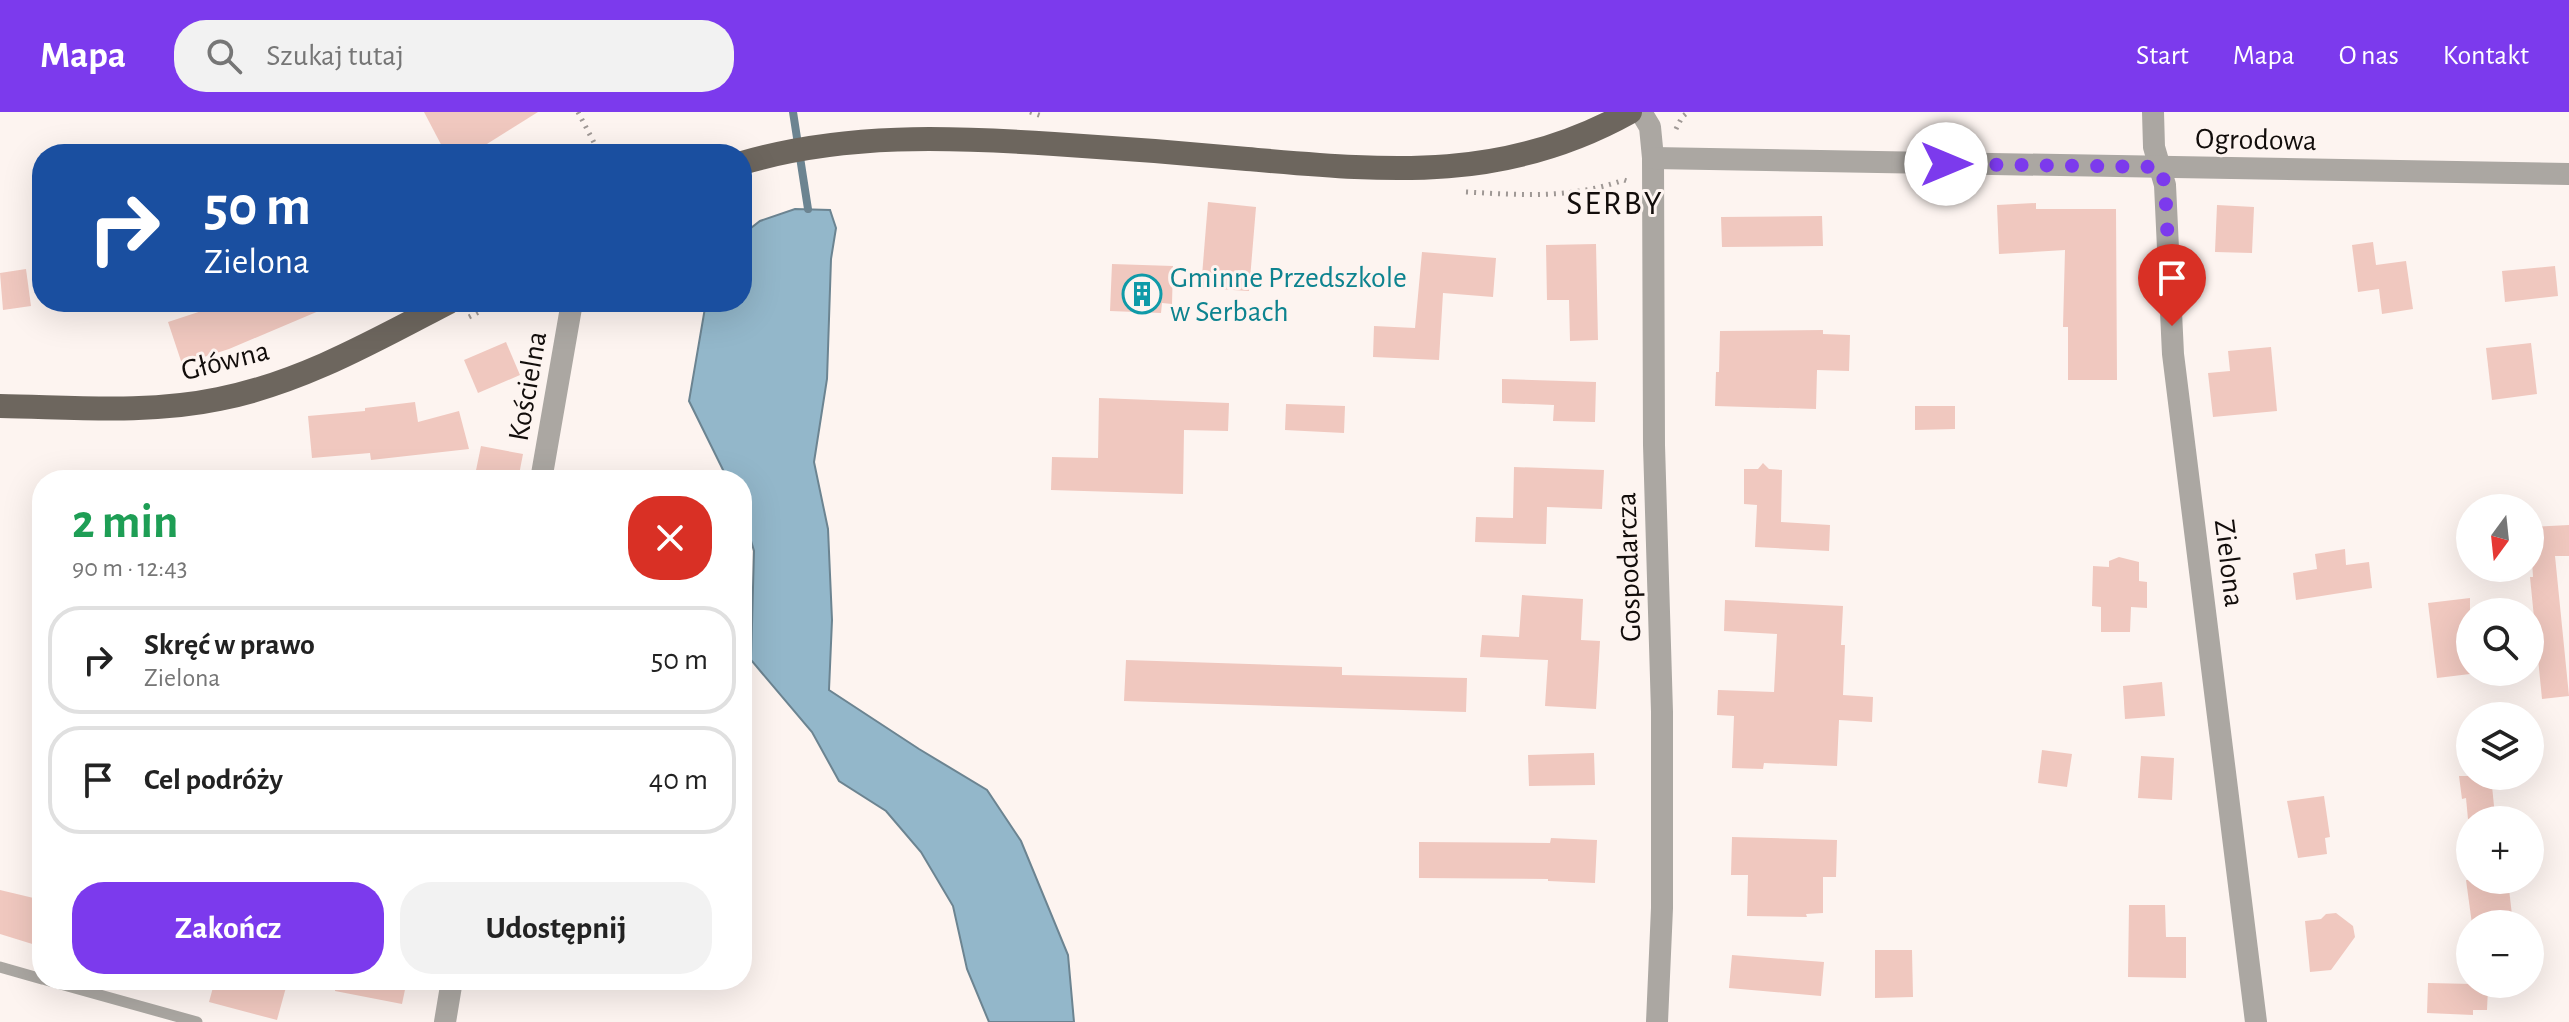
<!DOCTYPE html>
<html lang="pl">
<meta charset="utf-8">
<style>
:root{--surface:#fff;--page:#f2f2f2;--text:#222;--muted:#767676;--line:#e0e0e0;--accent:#7c3aed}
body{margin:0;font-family:"Alegreya Sans",sans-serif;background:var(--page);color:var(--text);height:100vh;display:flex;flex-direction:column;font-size:30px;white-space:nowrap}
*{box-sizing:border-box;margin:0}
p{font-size:26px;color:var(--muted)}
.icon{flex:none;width:44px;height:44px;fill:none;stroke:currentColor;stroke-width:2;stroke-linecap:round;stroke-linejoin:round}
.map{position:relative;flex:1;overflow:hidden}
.drawer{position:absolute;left:32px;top:358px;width:720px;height:520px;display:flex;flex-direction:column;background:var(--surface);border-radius:32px;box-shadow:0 8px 32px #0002}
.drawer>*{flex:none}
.hud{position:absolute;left:32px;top:32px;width:720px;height:168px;border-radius:32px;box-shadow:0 8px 32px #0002;background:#1a4fa0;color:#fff;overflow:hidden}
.needle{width:52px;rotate:195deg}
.fabs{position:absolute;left:2456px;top:382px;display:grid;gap:16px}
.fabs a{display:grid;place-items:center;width:88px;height:88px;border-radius:50%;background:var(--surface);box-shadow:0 8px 32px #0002;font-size:40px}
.pin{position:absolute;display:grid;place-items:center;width:68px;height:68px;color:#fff;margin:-82px -34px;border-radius:50% 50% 50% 0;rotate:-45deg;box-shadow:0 0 8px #0007}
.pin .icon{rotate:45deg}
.me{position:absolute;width:88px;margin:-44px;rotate:90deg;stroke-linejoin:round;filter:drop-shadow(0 0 6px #0008)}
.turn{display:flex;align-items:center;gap:28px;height:168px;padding:0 40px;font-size:36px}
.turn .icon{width:104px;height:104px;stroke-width:2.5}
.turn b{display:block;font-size:56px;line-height:68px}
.round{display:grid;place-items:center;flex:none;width:84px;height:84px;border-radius:32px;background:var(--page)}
.head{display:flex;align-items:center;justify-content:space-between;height:136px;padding:0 40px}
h1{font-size:48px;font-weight:700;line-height:60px;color:#1e9e55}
.action{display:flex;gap:16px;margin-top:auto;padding:16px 40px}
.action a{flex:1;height:92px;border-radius:32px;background:var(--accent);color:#fff;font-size:32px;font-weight:700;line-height:92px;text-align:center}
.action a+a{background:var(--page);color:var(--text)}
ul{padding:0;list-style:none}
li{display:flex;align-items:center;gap:24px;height:108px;margin:0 16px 12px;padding:0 24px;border:4px solid var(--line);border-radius:32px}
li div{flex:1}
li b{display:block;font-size:30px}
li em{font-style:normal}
header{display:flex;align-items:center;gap:48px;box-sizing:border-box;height:112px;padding:0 40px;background:var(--accent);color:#fff}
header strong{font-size:38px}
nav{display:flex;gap:44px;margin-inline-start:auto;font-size:28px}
.search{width:560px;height:72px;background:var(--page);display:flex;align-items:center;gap:20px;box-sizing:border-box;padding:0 28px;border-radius:32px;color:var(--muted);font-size:30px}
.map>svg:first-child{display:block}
.water{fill:#93b7ca;stroke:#6c8491;stroke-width:2}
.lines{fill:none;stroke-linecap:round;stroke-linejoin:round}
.stream{stroke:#6c8491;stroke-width:8}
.building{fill:#f0c8bf}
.path{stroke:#9f9895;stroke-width:5;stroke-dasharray:2 6;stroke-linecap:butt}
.service{stroke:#aba7a2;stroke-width:11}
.minor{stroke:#aba7a2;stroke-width:22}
.primary{stroke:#6d665e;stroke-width:24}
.route{stroke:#7c3aed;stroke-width:14;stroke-dasharray:0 25.2}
.labels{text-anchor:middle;stroke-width:6;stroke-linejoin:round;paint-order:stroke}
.street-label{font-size:30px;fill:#120d0b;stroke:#fdf4f0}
.culture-label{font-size:30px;fill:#0d838f;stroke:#fdf4f0;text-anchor:start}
.quarter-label{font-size:34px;letter-spacing:2px;fill:#120d0b;stroke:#fdf4f0}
</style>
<header>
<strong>Mapa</strong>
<div class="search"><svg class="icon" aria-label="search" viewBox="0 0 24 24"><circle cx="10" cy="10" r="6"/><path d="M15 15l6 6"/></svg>Szukaj tutaj</div>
<nav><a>Start</a><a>Mapa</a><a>O nas</a><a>Kontakt</a></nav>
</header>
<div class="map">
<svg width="2569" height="910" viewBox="0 0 2569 910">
<rect width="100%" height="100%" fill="#fdf4f0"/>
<!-- water -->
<path class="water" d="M795,97l35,1 6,18 -5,31 -4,120 -13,83 14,67 4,91 -3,70 90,59 68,41 34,51 47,114 6,67h-85l-22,-53 -14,-63 -32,-54 -35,-41 -47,-30 -27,-49 -61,-72 3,-109 -12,-40v-31h-14l-39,-79 17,-99h36v-67l18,-14z"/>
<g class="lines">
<!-- stream -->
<path class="stream" d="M793,0l15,97"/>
</g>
<!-- building -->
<g class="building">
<path d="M424,0h114l-67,42h-25z"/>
<path d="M1208,90l48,5 -7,84 -48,-3z"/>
<path d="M2036,91v6h80l1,171h-49v-53h-5l2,-77 -66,4 -2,-49z"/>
<path d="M2217,93l37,2 -2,46 -37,-1z"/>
<path d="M1822,104l1,30 -101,1 -1,-30z"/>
<path d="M2373,130l3,23 30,-4 7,48 -31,5 -3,-25 -21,3 -6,-47z"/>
<path d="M1596,132l2,96 -28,1 -1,-41h-22l-1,-55z"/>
<path d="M1422,140l74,6 -3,39 -50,-4 -4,67 -66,-3 1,-31 41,2z"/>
<path d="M1112,152l61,2 -1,38 -10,-1 -1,10 -51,-2z"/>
<path d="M2555,154l3,30 -53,6 -3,-31z"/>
<path d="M26,157l5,37 -28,4 -3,-37z"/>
<path d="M229,190h111l-111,47 -47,15 -14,-42z"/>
<path d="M1823,218v4l27,1 -1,36 -32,-1 -1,39 -101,-3 1,-34h3l1,-41z"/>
<path d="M506,230l14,33 -42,18 -14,-33z"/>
<path d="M2531,231l6,51 -45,6 -6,-52z"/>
<path d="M2271,235l6,64 -64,6 -5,-44 22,-2 -2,-20z"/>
<path d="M1502,267l94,3 -1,40 -42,-1 1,-16 -52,-2z"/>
<path d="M1099,286l130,5 -1,28 -44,-1 -1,64 -132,-4 1,-33 46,1z"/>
<path d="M415,290l3,20 41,-11 10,38 -98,11 -1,-7 -58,5 -4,-42 57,-5v-3z"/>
<path d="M1286,292l59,2 -1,27 -59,-3z"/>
<path d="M1915,294h40v23l-40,1z"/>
<path d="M481,334l42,8 -5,26h-44z"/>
<path d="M1763,351l6,6 13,1 -1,52 49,3 -1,26 -74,-4 2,-42 -13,-1v-35h14z"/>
<path d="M1514,355l90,3 -2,39 -55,-2 -1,37 -71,-2 1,-25 37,1z"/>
<path d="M2569,413v31h-14l14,140 -27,3 -12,-122h3l-3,-50z"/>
<path d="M2345,437l1,16 23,-3 3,26 -76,12 -3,-27 24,-4 -2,-15z"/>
<path d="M2119,445l20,5v19l8,1v26l-16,-1 -1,25h-29v-25l-9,-1 1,-40 16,1v-6z"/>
<path d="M1522,483l61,4 -2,41 19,1 -4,68 -51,-3 3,-46 -68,-3 2,-22 37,2z"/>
<path d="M2470,486v76l-33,4 -9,-75z"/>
<path d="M1725,488l118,6 -2,39h4l-2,50 30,2 -1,25 -33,-2 -2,46 -73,-3 -1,6 -31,-1 2,-52 -17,-1 1,-25 56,2 3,-58 -53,-3z"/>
<path d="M1126,548l216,7v8l125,3 -1,34 -342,-11z"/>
<path d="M2162,570l3,34 -40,3 -2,-33z"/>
<path d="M2042,638l30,4 -5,33 -29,-4z"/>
<path d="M1594,641l1,32 -66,1 -1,-31z"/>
<path d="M2141,644l33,2 -2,42 -34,-2z"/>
<path d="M2459,664h32l4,40 -27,3 -2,-21 -4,1z"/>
<path d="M2324,684l6,41 -5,1 2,16 -29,4 -11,-57z"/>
<path d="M1732,725l105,3 -1,37h-13v36l-17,1 1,3 -60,-1 1,-41h-17z"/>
<path d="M1551,726l46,2 -2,43 -47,-2v-2l-129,-1v-36l131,1z"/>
<path d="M2466,768h42l5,44h-41z"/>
<path d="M0,778l42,10v47l-42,-13z"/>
<path d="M2129,793h36l1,32h20v41l-58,-1z"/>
<path d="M2336,801l17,13 2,11 -24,33 -21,2 -5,-51 16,-2 5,-5z"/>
<path d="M1875,838h37l1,47 -38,1z"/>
<path d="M1732,843l92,7 -3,34 -92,-8z"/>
<path d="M215,868h73l-11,40 -68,-18z"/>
<path d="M336,868h71l-5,24 -67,-13z"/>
<path d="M2428,871l46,1v3l14,1 -1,22h-14v5l-46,-2z"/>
</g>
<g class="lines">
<!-- path -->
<g class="path">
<path d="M578,0l22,42"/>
<path d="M1030,0l12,4"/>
<path d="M1676,17l6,-12 6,-5"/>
<path d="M700,42l22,-8"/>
<path d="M1466,80c57,3 103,7 158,-12l6,2"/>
<path d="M469,205l29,-15"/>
</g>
<!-- service -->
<g class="service">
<path d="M0,855l42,12"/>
<path d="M46,868l151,42"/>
</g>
<!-- minor -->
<g class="minor">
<path d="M1641,0l9,15 3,31 1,287 8,267v196l-5,114"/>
<path d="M2153,0l1,35 11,38 8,169 83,668"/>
<path d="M1653,46l916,16"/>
<path d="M541,368l31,-178"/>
<path d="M445,910l7,-42"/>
</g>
<!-- primary -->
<g class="primary">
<path d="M742,51c102,-30 208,-26 312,-19 65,4 129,9 193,15 140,12 256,24 383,-47"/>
<path d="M0,294c72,1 148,8 219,-7 82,-16 157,-59 230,-97"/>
</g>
</g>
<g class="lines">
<!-- route -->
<path class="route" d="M1946,52l214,3 5,18 7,141"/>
</g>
<!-- icons -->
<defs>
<symbol id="building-ring" viewBox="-11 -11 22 22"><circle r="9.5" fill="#fdf4f0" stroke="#0f9aa8" stroke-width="1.5"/><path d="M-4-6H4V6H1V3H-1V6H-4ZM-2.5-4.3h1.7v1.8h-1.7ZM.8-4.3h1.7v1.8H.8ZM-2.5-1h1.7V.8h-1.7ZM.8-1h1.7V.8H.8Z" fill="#0f9aa8"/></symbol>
</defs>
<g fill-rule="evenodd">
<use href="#building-ring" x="1120" y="160" width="44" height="44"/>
</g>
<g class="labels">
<!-- street labels -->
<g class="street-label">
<text transform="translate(2256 27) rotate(1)" y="10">Ogrodowa</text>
<text transform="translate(225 248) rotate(-14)" y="10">Główna</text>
<text transform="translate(527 274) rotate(-80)" y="10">Kościelna</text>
<text transform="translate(2230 451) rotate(83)" y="10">Zielona</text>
<text transform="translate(1628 455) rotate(-92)" y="10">Gospodarcza</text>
</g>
<!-- culture labels -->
<g class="culture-label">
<text x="1170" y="175">Gminne Przedszkole<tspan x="1170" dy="34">w Serbach</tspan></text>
</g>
<!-- quarter labels -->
<g class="quarter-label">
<text x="1615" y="102">SERBY</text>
</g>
</g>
</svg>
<div class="fabs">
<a><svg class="needle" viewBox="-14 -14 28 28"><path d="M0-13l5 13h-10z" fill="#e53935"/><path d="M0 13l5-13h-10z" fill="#767676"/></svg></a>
<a><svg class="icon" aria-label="search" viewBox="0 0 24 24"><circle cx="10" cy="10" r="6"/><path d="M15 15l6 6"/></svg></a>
<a><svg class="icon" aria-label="layers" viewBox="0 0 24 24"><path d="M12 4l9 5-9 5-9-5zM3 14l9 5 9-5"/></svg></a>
<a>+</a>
<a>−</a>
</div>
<div class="pin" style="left:2172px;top:214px;background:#d93025"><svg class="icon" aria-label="arrive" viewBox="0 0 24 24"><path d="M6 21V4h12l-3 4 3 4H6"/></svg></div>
<svg class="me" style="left:1946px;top:52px" viewBox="-20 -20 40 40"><circle r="19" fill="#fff"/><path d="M0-13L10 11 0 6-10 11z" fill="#7c3aed"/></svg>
<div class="hud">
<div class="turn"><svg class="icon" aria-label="right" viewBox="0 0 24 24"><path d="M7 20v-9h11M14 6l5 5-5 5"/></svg><div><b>50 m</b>Zielona</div></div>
</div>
<section class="drawer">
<div class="head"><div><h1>2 min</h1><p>90 m · 12:43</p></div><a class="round" style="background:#d93025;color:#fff"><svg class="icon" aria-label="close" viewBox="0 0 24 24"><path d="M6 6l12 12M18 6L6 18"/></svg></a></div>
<ul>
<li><svg class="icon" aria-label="right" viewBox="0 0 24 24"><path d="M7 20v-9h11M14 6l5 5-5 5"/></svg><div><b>Skręć w prawo</b><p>Zielona</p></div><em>50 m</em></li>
<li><svg class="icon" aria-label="arrive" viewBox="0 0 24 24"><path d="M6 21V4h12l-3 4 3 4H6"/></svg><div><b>Cel podróży</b></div><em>40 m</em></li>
</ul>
<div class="action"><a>Zakończ</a><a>Udostępnij</a></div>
</section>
</div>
